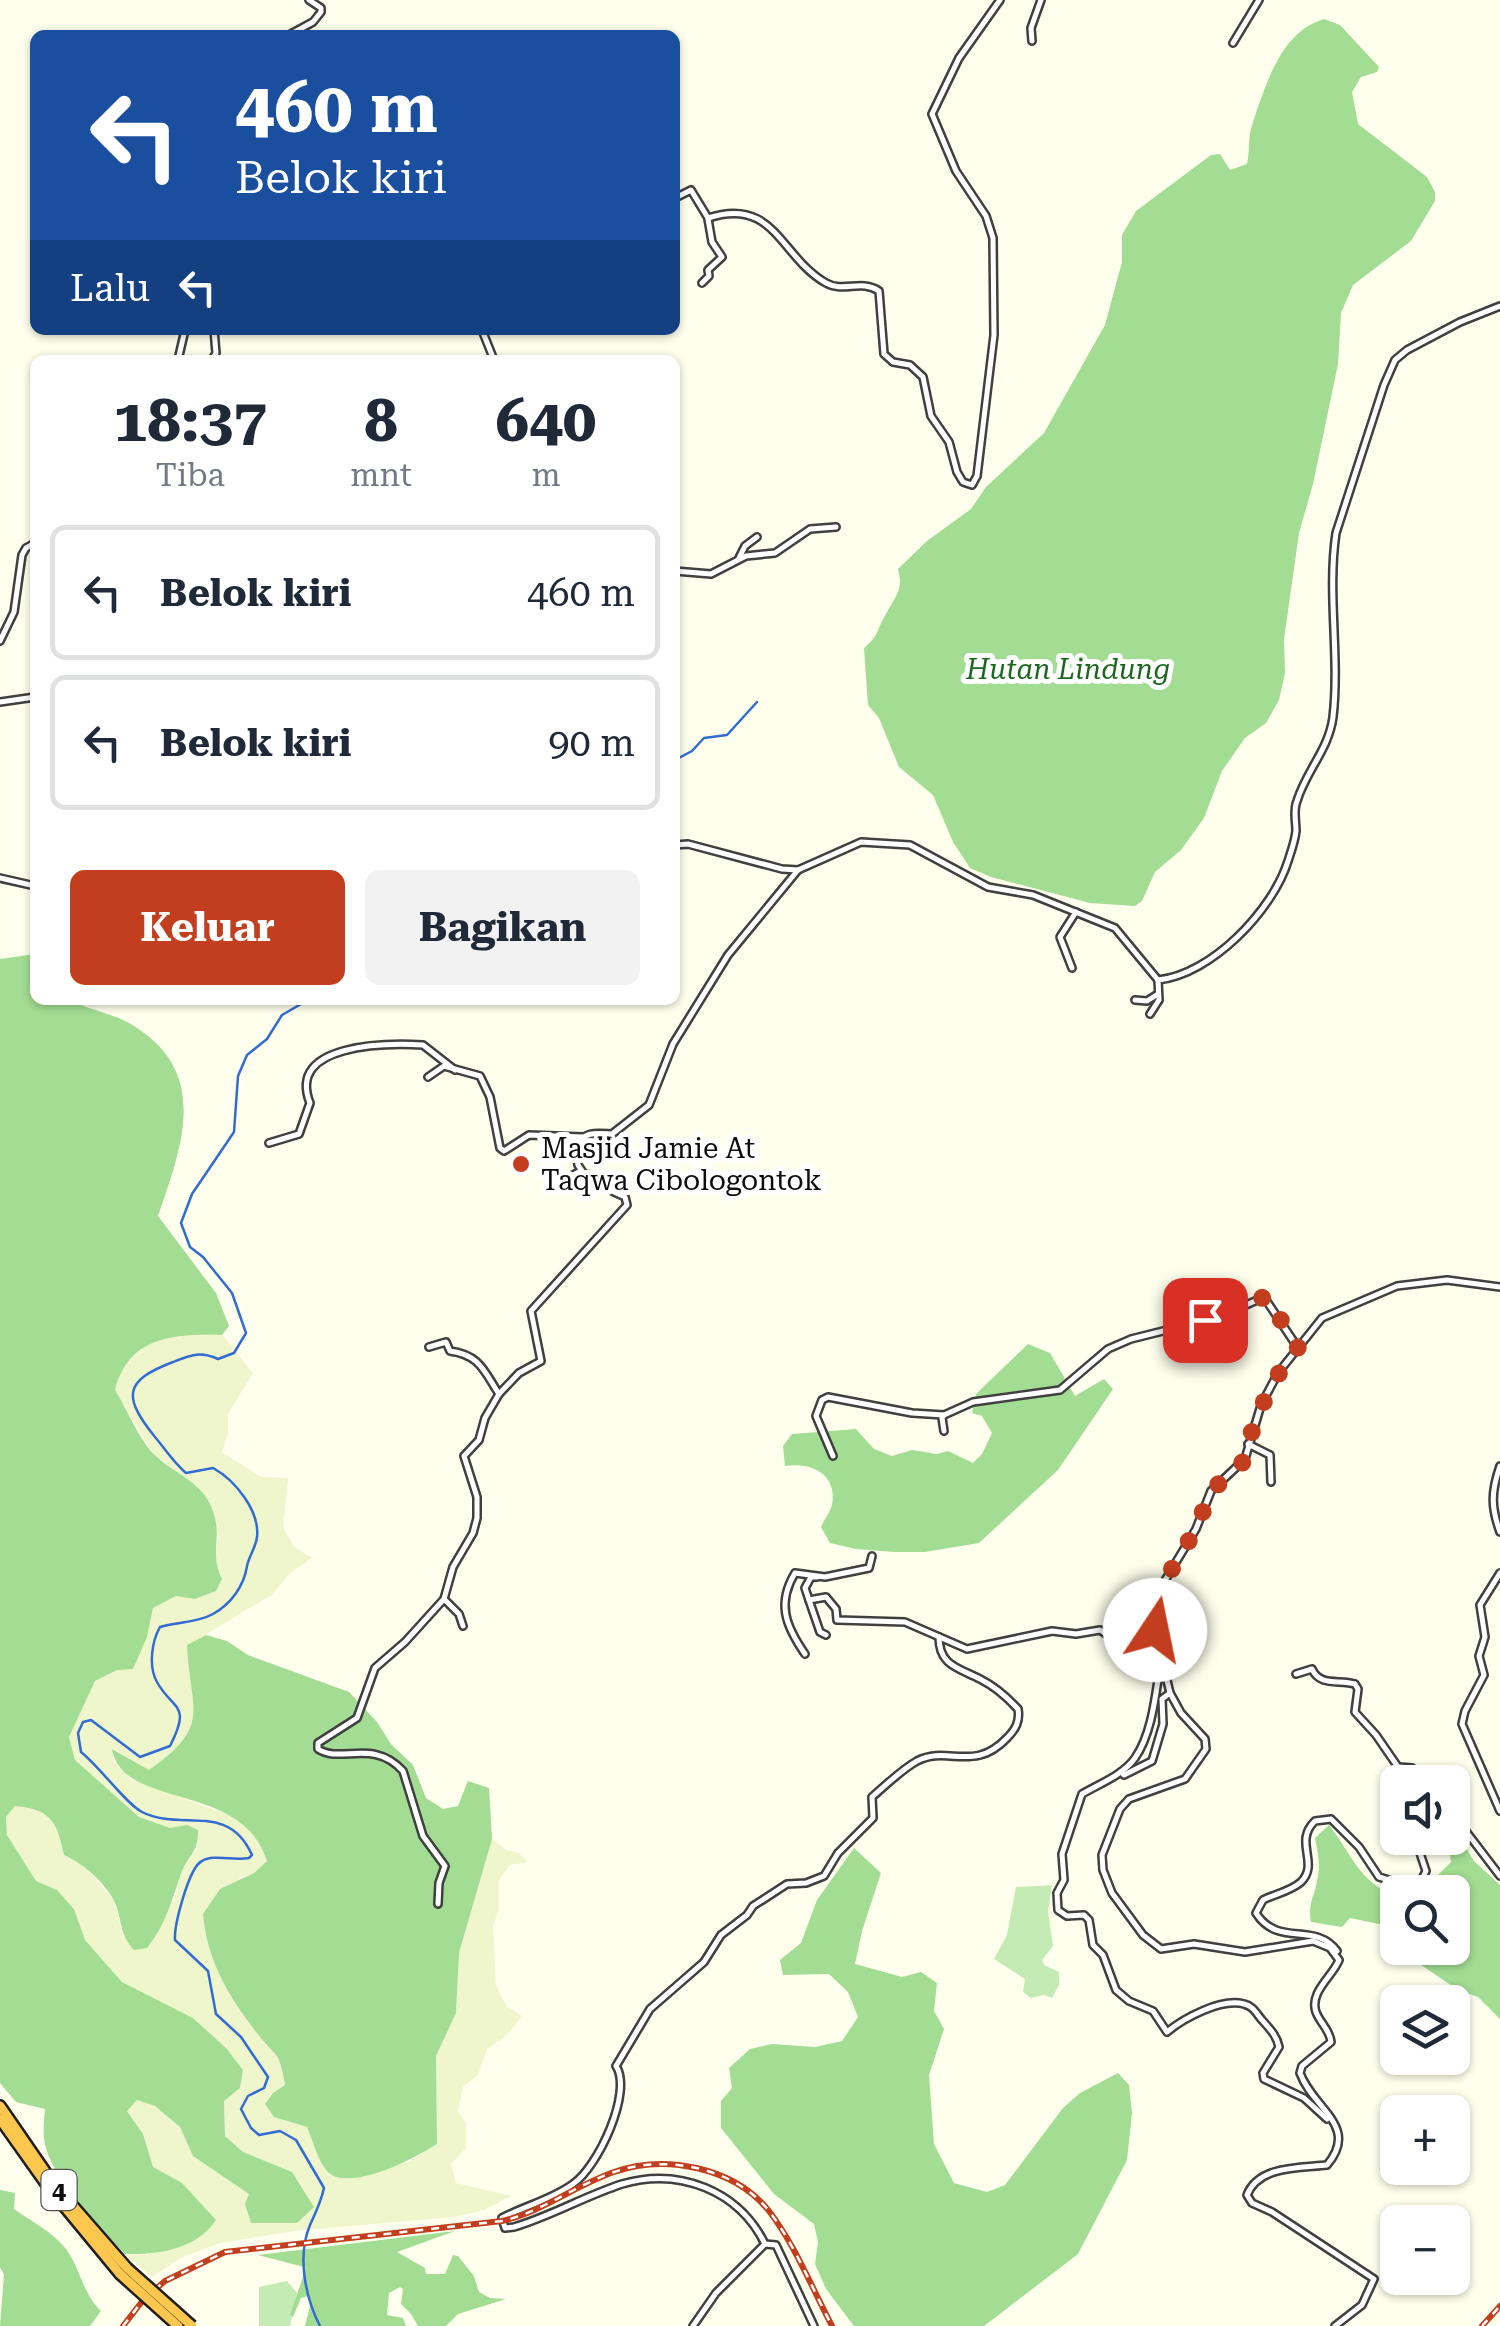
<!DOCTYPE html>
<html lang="id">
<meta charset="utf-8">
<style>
:root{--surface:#fff;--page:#f2f2f3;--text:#1f2937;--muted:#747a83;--line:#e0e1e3;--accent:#c33e1e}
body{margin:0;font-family:"Roboto Serif",serif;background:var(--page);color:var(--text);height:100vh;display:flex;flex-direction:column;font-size:38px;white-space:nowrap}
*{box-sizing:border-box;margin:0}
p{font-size:32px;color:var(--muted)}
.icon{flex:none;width:55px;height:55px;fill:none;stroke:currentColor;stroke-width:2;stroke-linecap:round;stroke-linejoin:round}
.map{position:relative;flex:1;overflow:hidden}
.panel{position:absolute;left:30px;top:355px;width:650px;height:650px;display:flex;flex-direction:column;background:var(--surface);border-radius:15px;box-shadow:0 2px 8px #0004}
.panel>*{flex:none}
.banner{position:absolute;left:30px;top:30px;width:650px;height:305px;border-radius:15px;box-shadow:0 2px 8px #0004;background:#1a4fa0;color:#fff;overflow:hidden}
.buttons{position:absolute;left:1380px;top:1765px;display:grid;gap:20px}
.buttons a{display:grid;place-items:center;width:90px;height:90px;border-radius:15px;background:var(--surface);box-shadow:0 2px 8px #0004;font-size:50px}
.pin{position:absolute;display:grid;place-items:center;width:85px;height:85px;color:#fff;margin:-42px;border-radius:20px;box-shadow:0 5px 15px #0006}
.me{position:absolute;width:110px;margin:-55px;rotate:11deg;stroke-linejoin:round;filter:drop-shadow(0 0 8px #0008)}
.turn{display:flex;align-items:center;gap:35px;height:210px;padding:0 40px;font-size:45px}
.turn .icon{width:130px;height:130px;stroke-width:2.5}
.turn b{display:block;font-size:70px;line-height:85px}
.then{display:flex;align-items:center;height:95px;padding:0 40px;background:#0003;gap:20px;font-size:38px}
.eta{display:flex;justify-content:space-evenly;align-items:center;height:170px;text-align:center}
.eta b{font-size:60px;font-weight:700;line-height:70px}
.primary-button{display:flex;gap:20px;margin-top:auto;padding:20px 40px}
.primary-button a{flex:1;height:115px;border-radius:15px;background:var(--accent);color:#fff;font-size:40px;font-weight:700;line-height:115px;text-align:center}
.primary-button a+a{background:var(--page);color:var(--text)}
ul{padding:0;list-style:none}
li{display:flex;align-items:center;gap:30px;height:135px;margin:0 20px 15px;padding:0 20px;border:5px solid var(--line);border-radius:15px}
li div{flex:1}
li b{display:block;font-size:38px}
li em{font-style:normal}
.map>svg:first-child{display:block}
.farmland{fill:#eff6cb}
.green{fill:#c4ebb4}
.forest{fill:#a2dd93}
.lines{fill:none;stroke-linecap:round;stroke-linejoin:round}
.stream{stroke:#326cd3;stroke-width:2.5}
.minor-casing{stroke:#404040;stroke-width:10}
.highway-casing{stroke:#1e1e1e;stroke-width:14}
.minor{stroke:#fff;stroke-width:5}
.highway{stroke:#fbc74e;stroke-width:9}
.rail-casing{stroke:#c33e1e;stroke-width:6}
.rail{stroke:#fff;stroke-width:2.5;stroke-dasharray:8;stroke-linecap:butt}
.highway-bridge-casing{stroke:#1e1e1e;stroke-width:14;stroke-linecap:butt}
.highway-bridge{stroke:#fbc74e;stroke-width:9}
.route{stroke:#c33e1e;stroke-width:18;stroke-dasharray:0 32.4}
.poi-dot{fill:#c33e1e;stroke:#fff;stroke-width:4}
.labels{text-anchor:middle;stroke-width:10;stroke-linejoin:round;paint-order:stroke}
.shield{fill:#fff;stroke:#565656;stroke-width:2.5}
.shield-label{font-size:25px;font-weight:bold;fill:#0d0d0d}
.park-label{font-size:28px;font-style:italic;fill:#1a671d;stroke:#fff}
.poi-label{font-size:28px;fill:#0d0d0d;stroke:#fff;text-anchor:start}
</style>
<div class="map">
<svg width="1500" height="2326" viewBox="0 0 1500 2326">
<rect width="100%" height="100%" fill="#feffec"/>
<!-- farmland -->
<path class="farmland" d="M179,1334l43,1 31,38 -25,41v20l-6,18 39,25 27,1 -5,49 11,20 18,11 -22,15 -17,21 -85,51 7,54 -2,27 -16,24 -28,20 -36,-21 1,12 17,18 111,41 19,21 7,19 -14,13 -15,5 18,156 23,22 5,30 -12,7 12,28 23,6 9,25 46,24 47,-15 27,-17 -1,-88 20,-43 3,-60 33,-114 14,11 13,3 9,9 -18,3 -11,15v30l-6,15 3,60 10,21 16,10 -15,19 -20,14 -9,26 -15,12 -5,24 8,13v24l-15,16 5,19 55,13 -27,14 -31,7 -159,14 -74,12 -40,15 -28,19 -27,-23 22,1 35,-71 -29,-17 -10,-33 -16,-24 10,-10 18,6 25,21 13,29 57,38 42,-22 -49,-20 -18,-16 -1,-35 16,-13 3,-18 -16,-21 -34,-31 -71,-36 -37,-42 -11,-31 -17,-19 -21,-9 -29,-46 -1,-18 9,-11 17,1 17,8 11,23 4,17 17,7 34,40 8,36 51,-37 8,-31 16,-22 -11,-22 -17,3 -31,-12 -64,-57 -6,-23 26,-56 22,-11 30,-33 6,-29 23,-12 19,3 21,-8 6,-12 -9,-16 6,-28 -22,-49 -43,-31 -39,-65 5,-21 27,-25z"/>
<!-- green -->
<g class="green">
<path d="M1052,1885l-4,27 5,34 -11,14 2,5 15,7v13l-7,13 -8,-3 -13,3 -8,-6 2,-13 -31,-20 13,-24 9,-48z"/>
<path d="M287,2281l10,12 -7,33h-31v-39z"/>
</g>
<!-- forest -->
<g class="forest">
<path d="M1324,19l16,6 39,42 -2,5 -16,5 -9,15 6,32 69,53 8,15v9l-24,40 -58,44 -12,28 -3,51 -25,120 -14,49 -15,106 1,34 -6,27 -13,23 -21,15 -23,33 -18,47 -23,32 -26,22 -13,29 -7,5 -45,-3 -99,-26 -21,-9 -17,-26 -20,-47 -34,-28 -20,-49 -11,-13 -4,-57c16,-13 12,-18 22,-34 9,-17 18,-24 12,-45l29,-28 44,-32 15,-22 58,-54 61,-108 17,-63v-27l14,-24 75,-56 9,-1 10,16 17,-6c3,-13 1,-27 5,-39 14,-40 28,-93 72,-106z"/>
<path d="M35,954v46h42l1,4c16,6 36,11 51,19 82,47 54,121 29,193l58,77 13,33 -7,9c-48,-1 -93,1 -107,55 12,19 26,54 42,67 17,16 42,24 53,47 15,31 -2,48 12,75l-6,12 -21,8 -19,-3 -23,12 -6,29 -14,32 -16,1 -22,11 -26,56 6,23 64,57 31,11 17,-3 11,5c0,25 -10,24 -17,44 -10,28 -15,50 -34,74l-13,2c-15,-17 -11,-25 -18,-45 -8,-20 -33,-42 -52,-50 -7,-34 -14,-46 -49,-49l-9,11 1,18 29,46 21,9 17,19 11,31 37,42 71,36 34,31 16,21 -3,18 -16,13 1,35 18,16 49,20 22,35 -17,16h-46l-6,-19 4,-10 -56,-38 -13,-29 -25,-21 -18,-6 -10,11 16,23 10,33 29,16 34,37c-19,29 -58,35 -91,34 -24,-26 -70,-72 -79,-106 -4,-13 -2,-25 -1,-39l-29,-7 -16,-19v-1124z"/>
<path d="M1028,1344l22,9 25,43 29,-17 9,10 -55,81 -79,73 -54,9h-30l-39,-3 -26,-6 -9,-16c3,-7 9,-15 11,-22 6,-32 -22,-43 -47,-39l-2,-20 9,-12 64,-5 18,20 18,7 20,-6 25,4 11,-3 25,12 9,-9 10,-21 -10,-17 -10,-3 4,-19z"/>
<path d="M206,1635l21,6 21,14 101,37 28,30 14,22 22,21 13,33 17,11 15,-3 10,-25 21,7 3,51 -33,114 -3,60 -20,43 1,88c-20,13 -89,50 -110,27 -10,-11 -14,-31 -20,-44l-33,-10 -9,-13 8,-11 12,-8c-6,-36 -8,-26 -28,-52 -29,-37 -50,-73 -54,-119l17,-25 34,-16 13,-12c-25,-81 -144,-50 -155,-112l37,21c64,-45 41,-59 38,-125z"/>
<path d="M1329,1825c24,31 29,56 68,72v45l-13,-17 -34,-7 -8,9 -31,-5c-3,-21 3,-23 6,-41 4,-15 1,-28 -2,-43z"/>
<path d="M1453,1826l21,35 26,24v134l-22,-22 -20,-7 -50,-34 -6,-8h50v-56h-31l30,-30 -4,-24h5z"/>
<path d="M854,1848l27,25 -19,58 -7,33 47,13 19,-5 16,11 -3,28 10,18 -15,46 5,69 20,39 33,9 18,-7 58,-77 17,-15 38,-20 11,12 3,28 -5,47 -49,94 -94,72h-130l-28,-37 -11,-25 3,-22 -4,-18 -40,-30 -53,-66v-27l11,-13 -3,-20 21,-19 22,-5 43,3 27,-6 16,-24 -10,-25 -19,-18 -46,1 -3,-15 21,-17 16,-43z"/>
<path d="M0,2190l15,3 -1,16c17,12 39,23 52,40 15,20 16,44 35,62l-11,15h-90l4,-51 -4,-8z"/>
<path d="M455,2231l-58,21 28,16 1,6h19l8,-19 5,1 16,20 5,16 11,6 16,1 -48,15 -12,12h-28l-7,-12 -10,-10 2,-15 -3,-2 -11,6 -2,22 16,3 3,8h-101l6,-24 -3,-6 -7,2 -8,19 -3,-2 14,-41v-7l-46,-12z"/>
</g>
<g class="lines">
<!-- stream -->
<g class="stream">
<path d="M675,760l17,-9 12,-13 23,-3 30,-33"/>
<path d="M308,1000l-26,15 -15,24 -20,16 -9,21 -4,56 -42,62 -11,29 9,24 13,10 29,36 14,40 -12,20 -16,6c-18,-8 -27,-4 -45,3 -50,19 -50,35 -18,75 11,13 18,25 31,36l27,-5c22,12 47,43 44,69 -1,10 -8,19 -10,29 -3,20 -16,38 -34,48 -16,9 -36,8 -53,13 -8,14 -12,39 -3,55 16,29 35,21 13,64l-30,11 -49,-37 -8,2 -5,11 3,19c19,15 45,52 61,60 39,20 86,-11 110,43l-3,3c-15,3 -35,-4 -47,3 -13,6 -28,64 -27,79l33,31 8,43 25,23 27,40 -4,11 -16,8 -7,13 10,19 8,7 21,-4 16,9 28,48c-3,14 -8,24 -14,37 -13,31 -5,72 10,101"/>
</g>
<defs>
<g id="minor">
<path d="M289,35l24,-13 8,-10v-4l-12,-8"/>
<path d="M1032,41l-1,-13 10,-28"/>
<path d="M1233,43l26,-43"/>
<path d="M675,198l16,-8 17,28c67,-22 72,39 118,65 18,10 35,-4 53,8l5,63 9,8 17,3 13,12 8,39 18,26 8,30 6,10 9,3 5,-9 17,-141 -1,-97 -7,-22 -30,-45 -24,-57 27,-56 41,-58"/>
<path d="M702,283l7,-7 -1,-6 14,-13 -10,-15 -4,-23"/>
<path d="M482,330l12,30"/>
<path d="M178,360l7,-30"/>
<path d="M212,360l4,-7 -2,-23"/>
<path d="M739,558l6,-12 12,-9"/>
<path d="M675,571l36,3 35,-18 29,-3 35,-24 26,-2"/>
<path d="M0,641l14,-29 8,-57 4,-7 9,-5"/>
<path d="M0,702l35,-5"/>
<path d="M675,845l13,-1 94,25 16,1 63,-28 49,3 78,42 45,8 82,33 43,52c53,-5 115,-70 130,-119 3,-9 7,-20 8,-30 0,-10 -3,-21 1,-30 9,-30 32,-52 36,-84 7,-61 -6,-123 3,-184l48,-148 11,-25 12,-10 53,-28 40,-16"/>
<path d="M0,878l35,8"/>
<path d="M1072,968l-12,-31 16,-25"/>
<path d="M1135,1000l12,1 11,-7"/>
<path d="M1150,1014l9,-14 -1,-20"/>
<path d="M428,1077l16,-11 36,10 10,21 10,51 4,3 25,-16 54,2"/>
<path d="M269,1143l30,-9 11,-31c-24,-60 77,-60 113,-58l32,25"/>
<path d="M551,1186l30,-15"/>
<path d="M429,1347l17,-5 4,9c30,4 34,20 49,43"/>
<path d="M944,1431l-2,-13 2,-3 29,-13 87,-12 48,-41 23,-10 88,-22 45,-20 34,51"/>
<path d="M1248,1444l22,11 1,27"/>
<path d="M833,1456l-17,-40 6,-16 6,-3 84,16 32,2"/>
<path d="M1500,1466c-9,26 -9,41 0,66"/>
<path d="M1500,1573l-20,32 5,32 -6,19 5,19 -19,36 -3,13 38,87"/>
<path d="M444,1599l15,15 4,12"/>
<path d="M809,1600l-4,-12 6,-11h6"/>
<path d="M826,1635l-6,-3 -11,-32 17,-3 10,12 1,11 68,2 62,27 85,-18 24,3 24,-4 9,6 14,23 39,15"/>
<path d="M805,1654c-20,-29 -28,-51 -10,-81l30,4 44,-9 3,-12"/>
<path d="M1159,1673c-4,27 -8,62 -24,85 -12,17 -36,26 -53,36l-20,60 2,26 -7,13 1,17 9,6 17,-1 5,5 4,25 10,10 13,35 13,11 24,10 14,21c17,-14 54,-34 77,-28 9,2 12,9 18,16 8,9 15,16 17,27l-16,26 1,6 40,19 23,21"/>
<path d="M1296,1674l16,-5c8,18 27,10 43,15l3,5 -3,23 21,23 22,32"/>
<path d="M1121,1772l3,3 28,-14 11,-37 -1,-25 8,-6"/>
<path d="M1398,1796l-10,-20 10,-9 14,1 14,14"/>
<path d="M1452,1813l48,63"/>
<path d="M438,1904l1,-21 6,-17 -22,-30 -20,-65c-30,-33 -62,-7 -85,-22v-6l39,-25 18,-50 30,-26 39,-43 9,-32 20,-34 4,-15v-21l-13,-41 15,-16 6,-22 14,-24 20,-21 22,-12 -10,-50 96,-106 -2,-8 -13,-6 -8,-13 -20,-4 -6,-9 -3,-20c12,-14 20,-12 37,-11l37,-29 24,-61 55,-89 70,-85"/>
<path d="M1337,1951c-22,-30 -59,-3 -81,-38l7,-13c12,-6 28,-9 38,-18 19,-19 -8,-40 14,-61l16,-2 28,28 20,30 33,10 7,-2 7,-14 -11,-33"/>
<path d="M693,2326l23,-33 49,-49"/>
<path d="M814,2326l-38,-81 -11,-1c-26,-53 -85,-77 -143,-60 -37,12 -71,32 -108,43l-9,1 -3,-10c22,-12 49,-18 71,-34 25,-17 60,-92 43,-118l34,-57 54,-47 17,-27 26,-20 6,-9 34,-22 19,-1 18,-7 14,-23 35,-35 -1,-21c14,-12 29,-27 45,-36 31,-16 57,12 90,-23 9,-9 13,-17 11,-29 -11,-12 -24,-23 -38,-30 -21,-11 -41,-13 -41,-42"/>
<path d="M1335,2326l27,-21 12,-26 -102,-67 -20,-9 -5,-8c12,-30 54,-27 80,-30 33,-39 -14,-56 -27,-92l2,-7 29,-24c-1,-12 -11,-19 -15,-30 -7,-20 17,-36 23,-52l-9,-12 -17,-7 -68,11 -51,-8 -33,5 -18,-14 -31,-42 -9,-23 -1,-15 18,-46 9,-10 56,-20 21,-30 -1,-10 -24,-26 -11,-20 -15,-63 1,-25 5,-18 35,-58 15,-38 34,-32 16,-54 17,-32 44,-55 75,-32 50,-6 53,7"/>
</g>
<g id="highway">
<path d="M0,2106l53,77 74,85"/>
<path d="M0,2119l49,69 71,86"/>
</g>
</defs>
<!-- minor casing -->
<use href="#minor" class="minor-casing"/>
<!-- highway casing -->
<use href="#highway" class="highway-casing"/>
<!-- minor -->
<use href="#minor" class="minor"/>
<!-- highway -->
<use href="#highway" class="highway"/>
<defs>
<g id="rail">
<path d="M123,2326l21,-27 21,-18 60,-29 277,-31c40,-9 74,-36 112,-49 51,-18 120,-5 155,39 26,34 43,77 63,115"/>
<path d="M1482,2326l18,-20"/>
</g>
</defs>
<!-- rail casing -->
<use href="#rail" class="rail-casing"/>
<!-- rail -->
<use href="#rail" class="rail"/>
<defs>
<g id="highway-bridge">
<path d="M127,2268l65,58"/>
<path d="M120,2274l58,52"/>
</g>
</defs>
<!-- highway-bridge casing -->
<use href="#highway-bridge" class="highway-bridge-casing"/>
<!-- highway-bridge -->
<use href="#highway-bridge" class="highway-bridge"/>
</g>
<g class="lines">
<!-- route -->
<path class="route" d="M1155,1630l1,-25 8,-23 32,-53 15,-38 33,-30 5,-22 22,-55 27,-36 -32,-52 -41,19 -20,5"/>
</g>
<!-- markers -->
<circle class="poi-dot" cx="521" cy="1164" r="10"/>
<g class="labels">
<!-- shield labels -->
<rect class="shield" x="41.5" y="2170" width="35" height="40" rx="8"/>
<g class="shield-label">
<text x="59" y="2199">4</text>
</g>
<!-- park labels -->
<g class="park-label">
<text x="1068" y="679">Hutan Lindung</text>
</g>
<!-- poi labels -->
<g class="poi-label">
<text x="541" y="1158">Masjid Jamie At<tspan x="541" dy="32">Taqwa Cibologontok</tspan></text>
</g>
</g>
</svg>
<div class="buttons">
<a><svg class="icon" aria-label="sound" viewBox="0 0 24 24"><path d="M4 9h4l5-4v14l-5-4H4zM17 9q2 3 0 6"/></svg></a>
<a><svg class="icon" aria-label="search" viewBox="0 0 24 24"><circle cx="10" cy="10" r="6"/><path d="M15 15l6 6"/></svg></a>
<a><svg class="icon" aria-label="layers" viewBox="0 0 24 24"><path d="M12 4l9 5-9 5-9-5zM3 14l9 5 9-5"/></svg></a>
<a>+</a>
<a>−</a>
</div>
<div class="pin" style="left:1205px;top:1320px;background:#d93025"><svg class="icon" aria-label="arrive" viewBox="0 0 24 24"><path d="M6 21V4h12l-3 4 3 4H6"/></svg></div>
<svg class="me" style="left:1155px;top:1630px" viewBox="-20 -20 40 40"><circle r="19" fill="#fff"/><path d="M0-13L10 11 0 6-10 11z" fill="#c33e1e"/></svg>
<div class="banner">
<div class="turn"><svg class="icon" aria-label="left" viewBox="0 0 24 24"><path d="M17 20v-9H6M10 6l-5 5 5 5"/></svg><div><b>460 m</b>Belok kiri</div></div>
<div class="then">Lalu<svg class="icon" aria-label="left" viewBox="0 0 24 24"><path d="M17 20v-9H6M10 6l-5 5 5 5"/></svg></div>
</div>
<section class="panel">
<div class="eta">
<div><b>18:37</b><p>Tiba</p></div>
<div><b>8</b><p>mnt</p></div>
<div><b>640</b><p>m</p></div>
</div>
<ul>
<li><svg class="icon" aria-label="left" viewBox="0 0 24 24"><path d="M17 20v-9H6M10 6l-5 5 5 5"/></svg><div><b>Belok kiri</b></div><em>460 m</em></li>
<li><svg class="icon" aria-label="left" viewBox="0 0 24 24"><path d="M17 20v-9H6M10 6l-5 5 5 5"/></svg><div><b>Belok kiri</b></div><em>90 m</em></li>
</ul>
<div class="primary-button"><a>Keluar</a><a>Bagikan</a></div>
</section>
</div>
